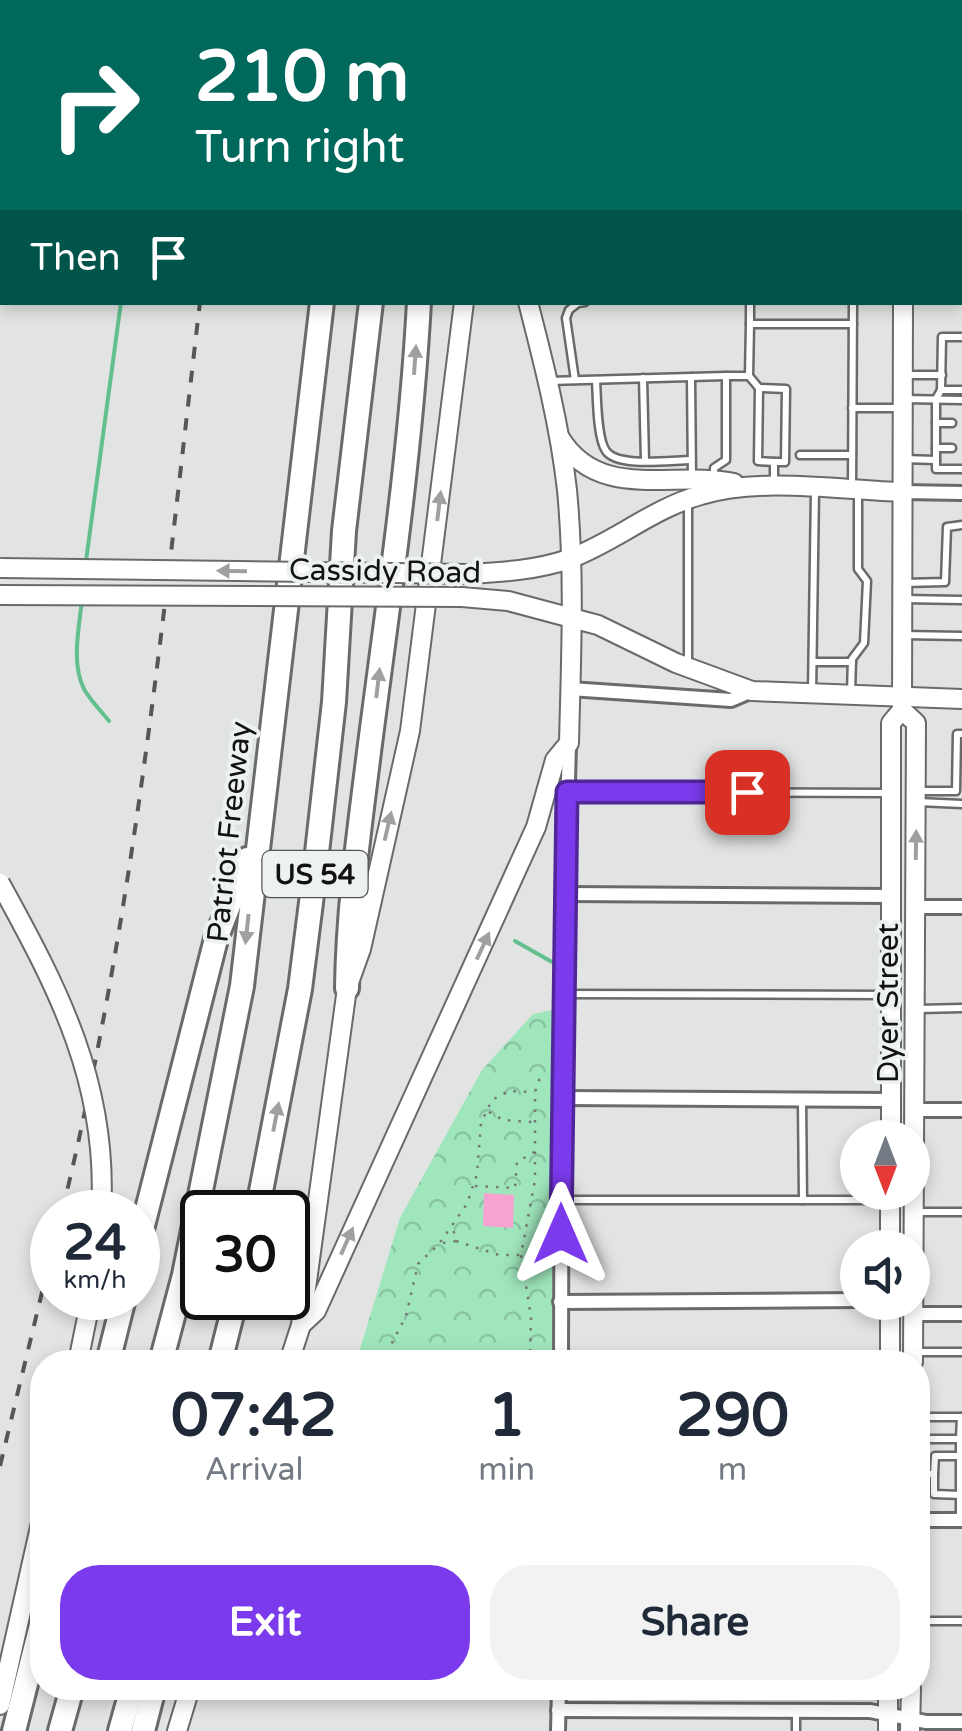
<!DOCTYPE html>
<style>
:root{--surface:#fff;--page:#f2f2f3;--text:#1f2937;--muted:#747a83;--accent:#7c3aed}
body{margin:0;font-family:"Varela Round",sans-serif;background:var(--page);color:var(--text);height:100vh;display:flex;flex-direction:column;font-size:38px;white-space:nowrap}
*{box-sizing:border-box;margin:0}
p{font-size:32px;color:var(--muted)}
.icon{flex:none;width:55px;height:55px;fill:none;stroke:currentColor;stroke-width:2;stroke-linecap:round;stroke-linejoin:round}
.map{position:relative;flex:1;overflow:hidden}
.sheet{position:absolute;left:30px;top:1350px;width:900px;height:350px;display:flex;flex-direction:column;background:var(--surface);border-radius:40px;box-shadow:0 5px 15px #0003}
.sheet>*{flex:none}
.guide{position:absolute;left:0px;top:0px;width:962px;height:305px;box-shadow:0 5px 15px #0003;background:#00695c;color:#fff;overflow:hidden}
.needle{width:65px;rotate:180deg}
.fabs{position:absolute;left:840px;top:1120px;display:grid;gap:20px}
.fabs a{display:grid;place-items:center;width:90px;height:90px;border-radius:50%;background:var(--surface);box-shadow:0 5px 15px #0003;font-size:50px}
.speed{position:absolute;left:30px;top:1190px;display:flex;gap:20px;font-size:50px;font-weight:700;text-align:center}
.speed>*{display:grid;place-content:center;width:130px;height:130px;border-radius:50%;background:var(--surface);box-shadow:0 5px 15px #0003;line-height:1}
.speed small{font-size:25px;font-weight:400}
.speed .limit{border:5px solid #111;border-radius:15px;background:#fff;color:#111}
.pin{position:absolute;display:grid;place-items:center;width:85px;height:85px;color:#fff;margin:-42px;border-radius:20px;box-shadow:0 5px 15px #0006}
.me{position:absolute;width:110px;margin:-55px;rotate:0deg;stroke-linejoin:round;filter:drop-shadow(0 0 8px #0008)}
.turn{display:flex;align-items:center;gap:35px;height:210px;padding:0 30px;font-size:45px}
.turn .icon{width:130px;height:130px;stroke-width:2.5}
.turn b{display:block;font-size:70px;line-height:85px}
.then{display:flex;align-items:center;height:95px;padding:0 30px;background:#0003;gap:20px;font-size:38px}
.eta{display:flex;justify-content:space-evenly;align-items:center;height:170px;text-align:center}
.eta b{font-size:60px;font-weight:800;line-height:70px}
.button{display:flex;gap:20px;margin-top:auto;padding:20px 30px}
.button a{flex:1;height:115px;border-radius:40px;background:var(--accent);color:#fff;font-size:40px;font-weight:800;line-height:115px;text-align:center}
.button a+a{background:var(--page);color:var(--text)}
.map>svg:first-child{display:block}
.park{fill:url(#park-crowns)}
.lines{fill:none;stroke-linecap:round;stroke-linejoin:round}
.stream{stroke:#63c08e;stroke-width:4}
.building{fill:#f8a2d1}
.lane-casing{stroke:#686b69;stroke-width:11}
.street-casing{stroke:#686b69;stroke-width:18}
.secondary-casing{stroke:#686b69;stroke-width:22}
.highway-casing{stroke:#686b69;stroke-width:28}
.path{stroke:#767877;stroke-width:2.5;stroke-dasharray:2.5 8;stroke-linecap:butt}
.lane{stroke:#fff;stroke-width:6}
.street{stroke:#fff;stroke-width:12}
.secondary{stroke:#fff;stroke-width:18}
.highway{stroke:#fff;stroke-width:22}
.rail{stroke:#555756;stroke-width:4;stroke-dasharray:12 12;stroke-linecap:butt}
.secondary-bridge-casing{stroke:#686b69;stroke-width:22;stroke-linecap:butt}
.secondary-bridge{stroke:#fff;stroke-width:18}
.oneway{fill:#a0a0a0}
.route-casing{stroke:#51269a;stroke-width:25}
.route{stroke:#7c3aed;stroke-width:18}
.labels{text-anchor:middle;stroke-width:8;stroke-linejoin:round;paint-order:stroke}
.shield{fill:#eef2ef;stroke:#535554;stroke-width:2.5}
.shield-label{font-size:28px;font-weight:bold;fill:#111211}
.street-label{font-size:30px;fill:#111211;stroke:#eef2ef}
</style>
<div class="map">
<svg width="962" height="1731" viewBox="0 0 962 1731">
<defs>
<pattern id="park-crowns" width="20" height="18" patternUnits="userSpaceOnUse" patternTransform="scale(2.5)"><rect width="20" height="18" fill="#9fe6bc"/><path d="M2 6a3 3 0 1 1 6 0M12 15a3 3 0 1 1 6 0" fill="none" stroke="#88c4a1"/></pattern>
</defs>
<rect width="100%" height="100%" fill="#e1e4e2"/>
<!-- park -->
<path class="park" d="M552,1010v352h-196l44,-144 82,-148 51,-56z"/>
<g class="lines">
<!-- stream -->
<g class="stream">
<path d="M166,2l1,-2"/>
<path d="M86,561l35,-259"/>
<path d="M82,600c-3,28 -11,63 2,89 6,11 17,22 25,32"/>
<path d="M515,941l37,21"/>
</g>
</g>
<!-- building -->
<path class="building" d="M484,1193l30,2 -1,33 -30,-2z"/>
<g class="lines">
<defs>
<g id="lane">
<path d="M761,2v-2"/>
<path d="M960,194h2"/>
<path d="M750,302v22"/>
<path d="M962,337h-20l-1,53 -5,9v70h26"/>
<path d="M903,375h39"/>
<path d="M749,376l10,12 -1,73 16,1v19"/>
<path d="M691,377l1,101"/>
<path d="M643,378l2,83"/>
<path d="M575,380l-9,-62 3,-8 9,-7 7,-1"/>
<path d="M596,380c1,17 1,59 10,71 12,17 66,9 85,9"/>
<path d="M549,381l177,-5"/>
<path d="M759,388l27,1 -1,73h-11"/>
<path d="M941,390h21"/>
<path d="M903,399l59,1"/>
<path d="M852,408h49"/>
<path d="M936,423h16"/>
<path d="M936,448h16"/>
<path d="M800,455h52"/>
<path d="M903,459l33,1"/>
<path d="M714,476v-8l12,-8v-84h23l1,-52h103"/>
<path d="M852,489l1,-187"/>
<path d="M688,505v157"/>
<path d="M903,583l42,-1 2,-55 15,-2"/>
<path d="M903,599l59,1"/>
<path d="M903,635l59,1"/>
<path d="M813,662h39"/>
<path d="M812,693l3,-203"/>
<path d="M851,693l1,-34 12,-16 3,-62 -9,-12v-76"/>
<path d="M919,791h37l1,-57h5"/>
<path d="M567,792l323,1"/>
<path d="M918,802l44,2"/>
<path d="M563,994l327,1"/>
<path d="M918,1009l44,-1"/>
<path d="M802,1101l1,99"/>
<path d="M562,1200h327"/>
<path d="M918,1212h44"/>
<path d="M914,1352h48"/>
<path d="M918,1417h44"/>
<path d="M918,1439h42v80"/>
<path d="M960,1439l1,-22"/>
<path d="M918,1474h16v20l27,1"/>
<path d="M934,1474l1,-18h25"/>
<path d="M918,1621h44"/>
<path d="M702,1692l102,2"/>
<path d="M796,1712v19"/>
</g>
<g id="street">
<path d="M670,0v2"/>
<path d="M960,91h2"/>
<path d="M960,295h2"/>
<path d="M902,492l60,1"/>
<path d="M570,689l161,11 21,-9"/>
<path d="M564,894l328,2"/>
<path d="M915,907h47"/>
<path d="M562,1098l329,2"/>
<path d="M915,1110h47"/>
<path d="M560,1302l298,-2"/>
<path d="M914,1314h48"/>
<path d="M561,1362l1,-368 7,-249"/>
<path d="M918,1520h44"/>
<path d="M558,1710l312,1 56,11h36"/>
<path d="M558,1731l1,-43"/>
</g>
<g id="secondary">
<path d="M476,0v2"/>
<path d="M904,2v-2"/>
<path d="M560,438c39,64 114,32 174,45"/>
<path d="M469,574c34,-2 68,-4 100,-15 46,-17 84,-51 132,-64 59,-18 139,-5 201,-3"/>
<path d="M462,597l46,4 90,24 78,38 76,28 210,8"/>
<path d="M902,710l14,13 -3,639"/>
<path d="M891,1138v-415l11,-13 1,-408"/>
<path d="M890,1248v-56"/>
<path d="M301,1325l15,-14 220,-484 19,-67 14,-17c2,-84 6,-169 -2,-253 -7,-63 -23,-126 -39,-188"/>
<path d="M78,1362l13,-64"/>
<path d="M289,1362l12,-37 46,-337 14,-39 49,-218 54,-429"/>
<path d="M890,1362v-60"/>
<path d="M0,1705l42,-187"/>
<path d="M177,1731l13,-43"/>
<path d="M888,1731v-43"/>
<path d="M910,1731l1,-43"/>
</g>
<g id="highway">
<path d="M129,2l1,-2"/>
<path d="M354,2v-2"/>
<path d="M406,2v-2"/>
<path d="M432,2v-2"/>
<path d="M0,288l2,-4"/>
<path d="M347,988c1,-81 13,-163 23,-244 19,-147 41,-294 49,-442"/>
<path d="M257,1212l43,-223 14,-110 20,-177 10,-171 27,-229"/>
<path d="M138,1245l78,-306 31,-80"/>
<path d="M108,1362l16,-64"/>
<path d="M161,1362l23,-87 58,-289 80,-684"/>
<path d="M220,1362l16,-64"/>
<path d="M14,1731l28,-110"/>
<path d="M60,1731l12,-43"/>
<path d="M120,1731l12,-43"/>
<path d="M143,1731l11,-43"/>
</g>
</defs>
<!-- lane casing -->
<use href="#lane" class="lane-casing"/>
<!-- street casing -->
<use href="#street" class="street-casing"/>
<!-- secondary casing -->
<use href="#secondary" class="secondary-casing"/>
<!-- highway casing -->
<use href="#highway" class="highway-casing"/>
<!-- path -->
<g class="path">
<path d="M489,1112l14,8 30,2"/>
<path d="M475,1186l40,2 2,-26 17,-10"/>
<path d="M456,1241l43,14h22"/>
<path d="M443,1243l13,-2 -3,-13"/>
<path d="M382,1362l24,-46 12,-52 21,-20 28,-40 10,-30 4,-51 11,-23 17,-9 26,1"/>
<path d="M530,1362l1,-45 -10,-62 14,-75v-88l4,-12 7,-3"/>
</g>
<!-- lane -->
<use href="#lane" class="lane"/>
<!-- street -->
<use href="#street" class="street"/>
<!-- secondary -->
<use href="#secondary" class="secondary"/>
<!-- highway -->
<use href="#highway" class="highway"/>
<!-- rail -->
<g class="rail">
<path d="M236,2v-2"/>
<path d="M62,1212c73,-299 102,-604 138,-910"/>
<path d="M0,1466l52,-215"/>
</g>
<defs>
<g id="secondary-bridge">
<path d="M0,568l469,6"/>
<path d="M0,595l462,2"/>
<path d="M0,883c59,107 109,203 101,329"/>
</g>
</defs>
<!-- secondary-bridge casing -->
<use href="#secondary-bridge" class="secondary-bridge-casing"/>
<!-- secondary-bridge -->
<use href="#secondary-bridge" class="secondary-bridge"/>
</g>
<!-- one-way arrows -->
<defs><path id="oneway-solid" d="M-6-.8H1V-3.2L6.5 0L1 3.2V.8H-6Z" transform="scale(2.5)"/></defs>
<g class="oneway">
<use href="#oneway-solid" transform="translate(415 360) rotate(-86)"/>
<use href="#oneway-solid" transform="translate(439 506) rotate(-83)"/>
<use href="#oneway-solid" transform="translate(232 571) rotate(-179)"/>
<use href="#oneway-solid" transform="translate(378 683) rotate(-83)"/>
<use href="#oneway-solid" transform="translate(388 826) rotate(-77)"/>
<use href="#oneway-solid" transform="translate(916 845) rotate(-89)"/>
<use href="#oneway-solid" transform="translate(247 929) rotate(96)"/>
<use href="#oneway-solid" transform="translate(483 946) rotate(-65)"/>
<use href="#oneway-solid" transform="translate(276 1117) rotate(-79)"/>
<use href="#oneway-solid" transform="translate(347 1241) rotate(-66)"/>
</g>
<g class="lines">
<defs>
<path id="route" d="M561,1234l6,-442h180"/>
</defs>
<!-- route casing -->
<use href="#route" class="route-casing"/>
<!-- route -->
<use href="#route" class="route"/>
</g>
<g class="labels">
<!-- shield labels -->
<rect class="shield" x="262.5" y="851" width="105" height="46" rx="8"/>
<g class="shield-label">
<text x="315" y="884">US 54</text>
</g>
<!-- street labels -->
<g class="street-label">
<text transform="translate(385 571) rotate(1)" y="10">Cassidy Road</text>
<text transform="translate(229 832) rotate(-84)" y="10">Patriot Freeway</text>
<text transform="translate(888 1003) rotate(-90)" y="10">Dyer Street</text>
</g>
</g>
</svg>
<div class="fabs">
<a><svg class="needle" viewBox="-14 -14 28 28"><path d="M0-13l5 13h-10z" fill="#e53935"/><path d="M0 13l5-13h-10z" fill="#747a83"/></svg></a>
<a><svg class="icon" aria-label="sound" viewBox="0 0 24 24"><path d="M4 9h4l5-4v14l-5-4H4zM17 9q2 3 0 6"/></svg></a>
</div>
<div class="speed"><div>24<small>km/h</small></div><div class="limit">30</div></div>
<div class="pin" style="left:747px;top:792px;background:#d93025"><svg class="icon" aria-label="arrive" viewBox="0 0 24 24"><path d="M6 21V4h12l-3 4 3 4H6"/></svg></div>
<svg class="me" style="left:561px;top:1234px" viewBox="-20 -20 40 40"><path d="M0-17L14 15 0 8-14 15z" fill="#7c3aed" stroke="#fff" stroke-width="4"/></svg>
<div class="guide">
<div class="turn"><svg class="icon" aria-label="right" viewBox="0 0 24 24"><path d="M7 20v-9h11M14 6l5 5-5 5"/></svg><div><b>210 m</b>Turn right</div></div>
<div class="then">Then<svg class="icon" aria-label="arrive" viewBox="0 0 24 24"><path d="M6 21V4h12l-3 4 3 4H6"/></svg></div>
</div>
<section class="sheet">
<div class="eta">
<div><b>07:42</b><p>Arrival</p></div>
<div><b>1</b><p>min</p></div>
<div><b>290</b><p>m</p></div>
</div>
<div class="button"><a>Exit</a><a>Share</a></div>
</section>
</div>
